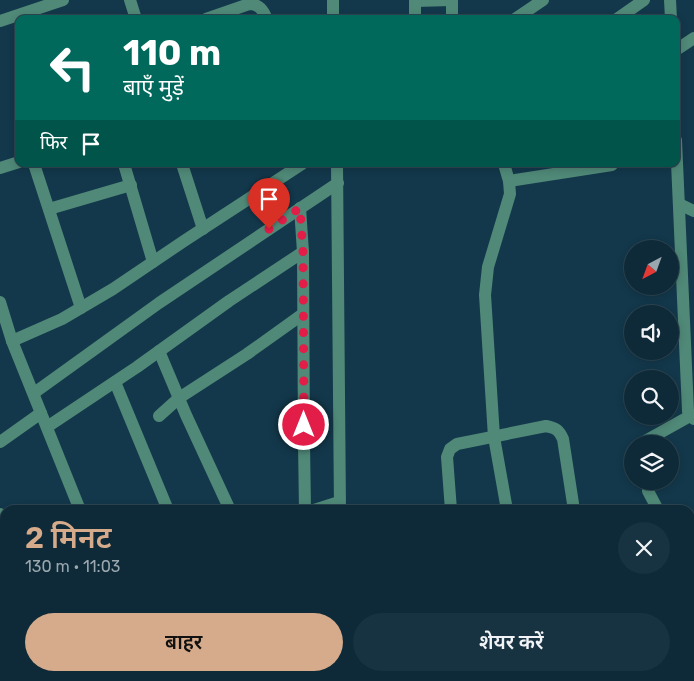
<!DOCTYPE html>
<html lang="hi">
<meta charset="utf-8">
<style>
:root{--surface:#0e2a38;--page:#173240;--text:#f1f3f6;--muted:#9ba7ae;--line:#2e4653;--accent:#d6ab8b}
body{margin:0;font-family:Rubik,"Noto Sans Devanagari",sans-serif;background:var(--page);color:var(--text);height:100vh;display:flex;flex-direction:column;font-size:19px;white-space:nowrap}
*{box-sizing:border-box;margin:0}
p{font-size:16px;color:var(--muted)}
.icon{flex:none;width:28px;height:28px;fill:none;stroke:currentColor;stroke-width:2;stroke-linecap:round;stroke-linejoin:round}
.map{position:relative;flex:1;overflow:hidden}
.side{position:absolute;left:0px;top:505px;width:695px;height:176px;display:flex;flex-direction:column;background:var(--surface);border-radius:15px 15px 0 0;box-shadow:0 2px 8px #0003,0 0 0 1px var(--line)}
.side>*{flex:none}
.banner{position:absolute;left:15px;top:15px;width:665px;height:152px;border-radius:10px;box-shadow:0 2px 8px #0003,0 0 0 1px var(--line);background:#00695c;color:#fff;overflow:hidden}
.needle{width:32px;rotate:221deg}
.buttons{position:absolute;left:624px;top:240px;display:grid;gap:10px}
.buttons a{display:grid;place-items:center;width:55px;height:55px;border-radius:50%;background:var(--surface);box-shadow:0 2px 8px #0003,0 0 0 1px var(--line);font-size:25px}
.pin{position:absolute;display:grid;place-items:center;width:42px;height:42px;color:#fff;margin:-51px -21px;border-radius:50% 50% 50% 0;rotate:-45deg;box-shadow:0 0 5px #0007}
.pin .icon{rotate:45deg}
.me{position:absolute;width:55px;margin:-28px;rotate:0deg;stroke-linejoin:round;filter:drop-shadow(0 0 4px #0008)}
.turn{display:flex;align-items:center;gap:18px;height:105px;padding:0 25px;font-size:22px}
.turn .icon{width:65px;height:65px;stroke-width:2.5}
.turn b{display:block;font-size:35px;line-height:42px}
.then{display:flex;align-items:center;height:48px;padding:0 25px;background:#0003;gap:10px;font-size:19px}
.round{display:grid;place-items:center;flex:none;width:52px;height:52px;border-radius:26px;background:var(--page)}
.summary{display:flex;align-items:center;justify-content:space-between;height:85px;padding:0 25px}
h1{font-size:30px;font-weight:600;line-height:38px;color:var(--accent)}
.button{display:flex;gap:10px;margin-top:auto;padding:10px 25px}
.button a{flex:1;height:58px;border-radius:30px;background:var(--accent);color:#111;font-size:20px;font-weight:600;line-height:58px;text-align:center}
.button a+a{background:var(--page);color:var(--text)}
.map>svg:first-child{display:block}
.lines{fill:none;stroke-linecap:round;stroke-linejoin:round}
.minor{stroke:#508978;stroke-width:12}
.route{stroke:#e11d48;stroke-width:9;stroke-dasharray:0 16.2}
</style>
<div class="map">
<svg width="694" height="681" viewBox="0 0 694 681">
<rect width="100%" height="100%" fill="#13384b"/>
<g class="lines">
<!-- minor -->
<g class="minor">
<path d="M130,0l6,19"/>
<path d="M333,0v19"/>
<path d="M415,0v19"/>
<path d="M452,0v19"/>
<path d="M670,0l1,19"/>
<path d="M415,1l37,-1"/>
<path d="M206,19l43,-15c10,0 14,6 18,15"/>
<path d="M515,19l28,-19"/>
<path d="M617,19l27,-19"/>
<path d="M0,21l63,-21"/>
<path d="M676,50l18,-12"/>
<path d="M676,140l12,271 2,5 4,3"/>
<path d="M34,164l47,144"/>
<path d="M124,164l29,98"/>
<path d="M182,164l21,65"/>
<path d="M337,164l3,346"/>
<path d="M504,164l5,17 1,13 -22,73 -3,28 9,142 13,73"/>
<path d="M0,168l19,-6"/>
<path d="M509,181l103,-16"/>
<path d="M679,204l15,7"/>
<path d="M300,208l3,44 1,191 1,67"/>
<path d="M49,209l82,-24"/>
<path d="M0,302l12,39 68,169"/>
<path d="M12,341l50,-22 51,-30 71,-48 118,-77"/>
<path d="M159,351l27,64 44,95"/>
<path d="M115,382l53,128"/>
<path d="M34,393l125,-90 179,-120"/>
<path d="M159,416l20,-18 68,-44 56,-40"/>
<path d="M47,427l90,-60 92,-66 74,-49"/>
<path d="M647,440l43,-24"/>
<path d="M0,442l41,-29"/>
<path d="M648,491l10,19"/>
<path d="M314,510l25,-8"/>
<path d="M451,510l-4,-53 3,-8 7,-5 89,-18c10,2 13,4 17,13l11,71"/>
<path d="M0,514l5,13"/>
<path d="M690,570l4,8"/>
<path d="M690,642l4,8"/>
<path d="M68,676l2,5"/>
<path d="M146,676l2,5"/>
<path d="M341,676v5"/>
<path d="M537,676l1,5"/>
<path d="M91,681l16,-5"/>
<path d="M398,681v-5"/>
<path d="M618,681v-5"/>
</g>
</g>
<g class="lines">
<!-- route -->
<path class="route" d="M269,229l31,-21 3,44 1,173"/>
</g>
</svg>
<div class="buttons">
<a><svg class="needle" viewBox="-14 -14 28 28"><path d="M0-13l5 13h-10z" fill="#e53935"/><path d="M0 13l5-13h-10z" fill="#9ba7ae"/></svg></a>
<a><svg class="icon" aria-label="sound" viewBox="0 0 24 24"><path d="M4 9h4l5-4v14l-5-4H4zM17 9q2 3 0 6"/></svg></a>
<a><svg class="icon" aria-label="search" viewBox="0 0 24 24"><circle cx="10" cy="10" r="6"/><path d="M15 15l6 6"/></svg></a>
<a><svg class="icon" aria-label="layers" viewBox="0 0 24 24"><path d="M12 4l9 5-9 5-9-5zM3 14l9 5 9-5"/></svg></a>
</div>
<div class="pin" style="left:269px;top:229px;background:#d93025"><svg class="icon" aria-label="arrive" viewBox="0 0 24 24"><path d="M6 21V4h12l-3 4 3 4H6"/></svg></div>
<svg class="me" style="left:304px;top:425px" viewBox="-20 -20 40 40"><circle r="17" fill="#e11d48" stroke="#fff" stroke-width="3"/><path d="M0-11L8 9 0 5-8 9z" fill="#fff"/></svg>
<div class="banner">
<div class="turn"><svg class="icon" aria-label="left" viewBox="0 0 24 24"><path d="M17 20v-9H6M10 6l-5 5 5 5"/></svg><div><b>110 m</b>बाएँ मुड़ें</div></div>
<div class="then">फिर<svg class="icon" aria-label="arrive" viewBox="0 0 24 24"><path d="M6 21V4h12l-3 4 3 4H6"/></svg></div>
</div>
<section class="side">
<div class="summary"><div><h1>2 मिनट</h1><p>130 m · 11:03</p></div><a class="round"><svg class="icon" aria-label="close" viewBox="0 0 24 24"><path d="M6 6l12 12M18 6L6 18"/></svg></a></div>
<div class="button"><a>बाहर</a><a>शेयर करें</a></div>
</section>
</div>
